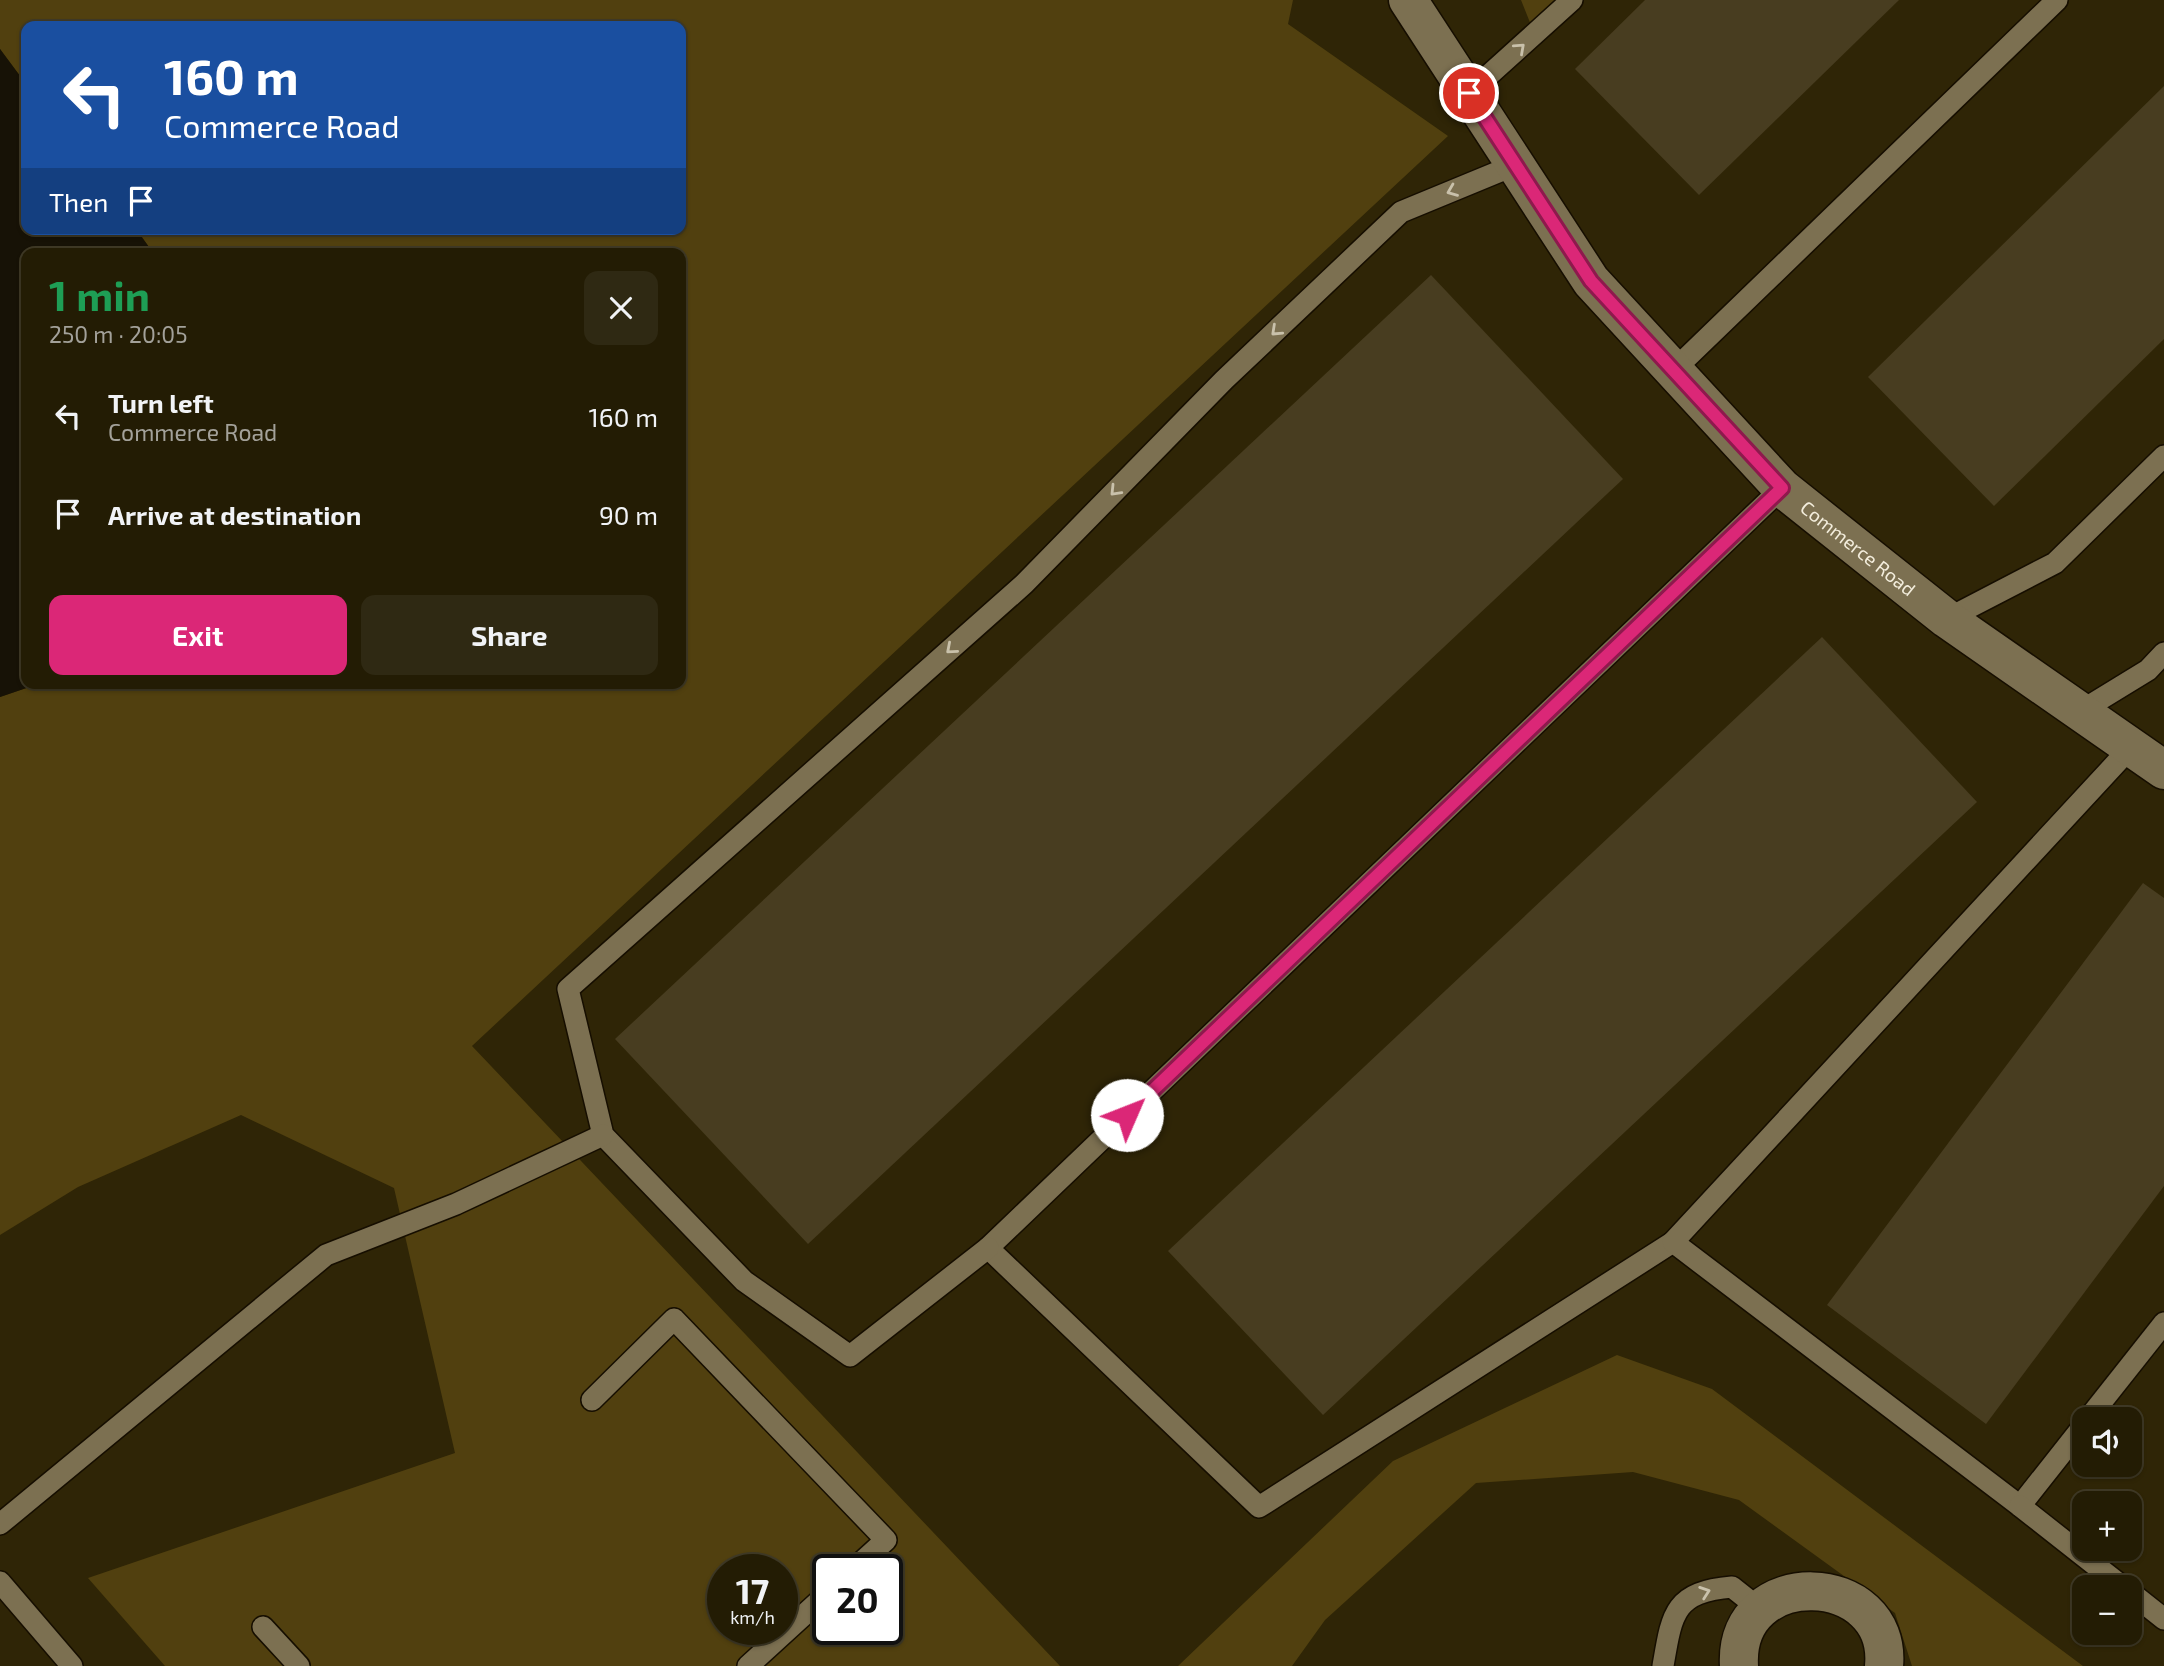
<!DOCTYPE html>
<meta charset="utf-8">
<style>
:root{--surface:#231c04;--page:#2f2913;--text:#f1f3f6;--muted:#a3a19a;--line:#403a26;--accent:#db2777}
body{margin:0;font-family:"Exo 2",sans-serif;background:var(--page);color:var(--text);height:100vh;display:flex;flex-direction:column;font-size:26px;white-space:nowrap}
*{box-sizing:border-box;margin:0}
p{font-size:23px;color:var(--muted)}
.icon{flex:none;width:38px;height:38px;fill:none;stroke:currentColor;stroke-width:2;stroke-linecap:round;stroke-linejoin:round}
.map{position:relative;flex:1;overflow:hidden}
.sheet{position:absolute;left:21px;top:248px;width:665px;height:441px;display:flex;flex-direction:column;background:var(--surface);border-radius:14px;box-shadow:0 2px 5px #0004,0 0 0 2px var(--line)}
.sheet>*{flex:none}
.guide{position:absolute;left:21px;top:21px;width:665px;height:214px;border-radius:14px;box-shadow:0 2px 5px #0004,0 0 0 2px var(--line);background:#1a4fa0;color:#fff;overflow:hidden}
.buttons{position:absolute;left:2072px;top:1407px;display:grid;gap:14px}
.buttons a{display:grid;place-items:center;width:70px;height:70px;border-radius:14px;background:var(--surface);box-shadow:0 2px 5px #0004,0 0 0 2px var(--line);font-size:35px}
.speed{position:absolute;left:707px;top:1554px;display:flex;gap:14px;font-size:35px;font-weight:700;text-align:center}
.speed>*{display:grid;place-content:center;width:91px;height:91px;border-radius:50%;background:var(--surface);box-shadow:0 2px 5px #0004,0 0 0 2px var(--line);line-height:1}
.speed small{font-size:18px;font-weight:400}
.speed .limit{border:4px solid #111;border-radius:10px;background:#fff;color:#111}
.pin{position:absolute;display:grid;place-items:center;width:60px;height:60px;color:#fff;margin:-30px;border:4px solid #fff;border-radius:50%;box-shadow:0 2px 7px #0007}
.me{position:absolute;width:77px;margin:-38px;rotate:46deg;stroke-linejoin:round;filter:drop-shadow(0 0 5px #0008)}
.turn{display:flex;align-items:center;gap:24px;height:147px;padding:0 28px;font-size:32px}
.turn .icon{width:91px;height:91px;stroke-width:2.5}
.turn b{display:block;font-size:49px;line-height:60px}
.then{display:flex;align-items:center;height:66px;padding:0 28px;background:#0003;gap:14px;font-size:26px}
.round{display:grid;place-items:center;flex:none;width:74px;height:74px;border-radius:14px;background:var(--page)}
.summary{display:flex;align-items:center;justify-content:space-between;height:119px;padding:0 28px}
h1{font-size:42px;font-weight:700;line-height:52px;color:#1e9e55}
.cta{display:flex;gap:14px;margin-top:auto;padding:14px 28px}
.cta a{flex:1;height:80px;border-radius:14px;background:var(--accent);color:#fff;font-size:28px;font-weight:700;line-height:80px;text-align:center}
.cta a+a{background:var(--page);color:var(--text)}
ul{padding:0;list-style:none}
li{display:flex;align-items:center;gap:21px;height:98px;padding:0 28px}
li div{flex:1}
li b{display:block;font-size:26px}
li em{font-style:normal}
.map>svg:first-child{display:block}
.green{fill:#51400f;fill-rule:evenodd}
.water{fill:#171206}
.building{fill:#483d20}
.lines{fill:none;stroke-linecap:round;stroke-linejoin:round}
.lane-casing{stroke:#160e00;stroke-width:24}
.street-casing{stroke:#160e00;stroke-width:41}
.lane{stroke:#7c7051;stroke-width:21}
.street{stroke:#7c7051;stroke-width:38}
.oneway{stroke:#c9c1ab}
.route-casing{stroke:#8e194d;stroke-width:18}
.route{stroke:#db2777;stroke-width:12}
.labels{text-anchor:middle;stroke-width:5;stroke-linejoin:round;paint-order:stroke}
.street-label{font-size:19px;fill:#f3eddc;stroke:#2f2506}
</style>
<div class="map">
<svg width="2164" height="1666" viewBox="0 0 2164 1666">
<rect width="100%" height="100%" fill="#2f2506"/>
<!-- green -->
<g class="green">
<path d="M0,0h1293l-5,24 160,112 -976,910 588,620h-895l-77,-88 367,-125 -61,-265 -153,-73 -163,72 -78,48v-538l38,-13h643v-430h-527l-18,-25h545v-203h-655v58l-26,-35zM723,1570h59v59h-59zM828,1570h59v59h-59z"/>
<path d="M1521,0h36l-26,25z"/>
<path d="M1617,1355l95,34 371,277h-171l-17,-53 -156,-113 -106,-28 -157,11 -151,137 -33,46h-114l215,-205z"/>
</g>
<!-- water -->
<path class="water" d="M0,49l26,35v145h110l18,25h-128v430h12l-38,13z"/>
<!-- building -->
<g class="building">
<path d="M1645,0h254l-200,195 -124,-126z"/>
<path d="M2164,86v253l-170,167 -126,-129z"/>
<path d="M1431,275l192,204 -815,765 -193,-205z"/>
<path d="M1822,637l155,165 -654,613 -155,-164z"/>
<path d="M2143,883l21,15v288l-178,238 -159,-119z"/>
</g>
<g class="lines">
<defs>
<g id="lane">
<path d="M1469,93l103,-93"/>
<path d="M1674,370l383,-370"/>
<path d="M1947,619l108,-56 109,-107"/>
<path d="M2081,711l67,-41 16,-17"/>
<path d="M1673,1242l-414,265 -271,-259 794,-760"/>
<path d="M988,1248l-138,108 -106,-75 -141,-146 -35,-146 456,-405 200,-204 177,-168 114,-47"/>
<path d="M592,1400l82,-81 212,221 -33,30"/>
<path d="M2088,1419l76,-96"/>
<path d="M2084,1425l-64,81 -347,-264 459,-496"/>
<path d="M2020,1506l103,81"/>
<path d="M0,1524l326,-269 130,-51 147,-69"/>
<path d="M0,1582l72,84"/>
<path d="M2130,1592l34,27"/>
<path d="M263,1627l36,39"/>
<path d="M748,1666l80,-73"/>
<path d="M1663,1666c9,-53 11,-74 69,-79l29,23"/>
</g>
<g id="street">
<path id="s1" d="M1408,0l183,281 191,207 165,131 217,151"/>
<path d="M1739,1666c-6,-103 154,-96 145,0"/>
</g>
</defs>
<!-- lane casing -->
<use href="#lane" class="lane-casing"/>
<!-- street casing -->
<use href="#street" class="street-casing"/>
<!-- lane -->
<use href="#lane" class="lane"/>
<!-- street -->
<use href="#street" class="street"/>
</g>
<!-- one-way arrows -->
<defs><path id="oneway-chevron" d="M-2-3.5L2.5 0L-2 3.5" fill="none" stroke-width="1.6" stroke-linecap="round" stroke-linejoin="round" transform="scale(1.75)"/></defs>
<g class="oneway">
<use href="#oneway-chevron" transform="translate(1520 48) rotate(-42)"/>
<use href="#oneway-chevron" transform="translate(1452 191) rotate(158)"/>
<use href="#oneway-chevron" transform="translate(1276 331) rotate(137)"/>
<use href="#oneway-chevron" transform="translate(1115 491) rotate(134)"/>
<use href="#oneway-chevron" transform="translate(951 649) rotate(139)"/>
<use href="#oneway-chevron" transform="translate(1705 1592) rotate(-19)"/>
</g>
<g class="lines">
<defs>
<path id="route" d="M1127,1115l655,-627 -191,-207 -122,-188"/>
</defs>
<!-- route casing -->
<use href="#route" class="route-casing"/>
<!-- route -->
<use href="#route" class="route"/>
</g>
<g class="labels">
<!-- street labels -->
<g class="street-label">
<text dy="7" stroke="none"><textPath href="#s1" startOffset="714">Commerce Road</textPath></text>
</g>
</g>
</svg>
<div class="buttons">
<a><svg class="icon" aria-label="sound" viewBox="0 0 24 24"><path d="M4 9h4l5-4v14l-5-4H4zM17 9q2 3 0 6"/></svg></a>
<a>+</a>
<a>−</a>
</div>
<div class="speed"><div>17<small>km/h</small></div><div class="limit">20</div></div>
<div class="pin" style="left:1469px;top:93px;background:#d93025"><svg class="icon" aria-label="arrive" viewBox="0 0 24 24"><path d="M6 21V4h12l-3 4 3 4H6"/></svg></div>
<svg class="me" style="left:1127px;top:1115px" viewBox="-20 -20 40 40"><circle r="19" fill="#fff"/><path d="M0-13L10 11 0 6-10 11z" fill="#db2777"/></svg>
<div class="guide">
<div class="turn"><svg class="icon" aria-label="left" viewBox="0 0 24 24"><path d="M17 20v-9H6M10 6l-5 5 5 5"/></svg><div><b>160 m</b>Commerce Road</div></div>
<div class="then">Then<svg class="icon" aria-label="arrive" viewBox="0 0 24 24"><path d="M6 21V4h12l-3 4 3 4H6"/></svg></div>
</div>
<section class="sheet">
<div class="summary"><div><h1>1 min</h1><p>250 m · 20:05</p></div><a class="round"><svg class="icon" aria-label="close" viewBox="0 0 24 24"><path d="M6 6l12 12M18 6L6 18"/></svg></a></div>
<ul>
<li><svg class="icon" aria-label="left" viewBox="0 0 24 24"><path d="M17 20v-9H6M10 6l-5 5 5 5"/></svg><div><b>Turn left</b><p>Commerce Road</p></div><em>160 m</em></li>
<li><svg class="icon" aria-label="arrive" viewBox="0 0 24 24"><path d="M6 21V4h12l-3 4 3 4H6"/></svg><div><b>Arrive at destination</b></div><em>90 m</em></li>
</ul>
<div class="cta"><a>Exit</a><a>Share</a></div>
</section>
</div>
